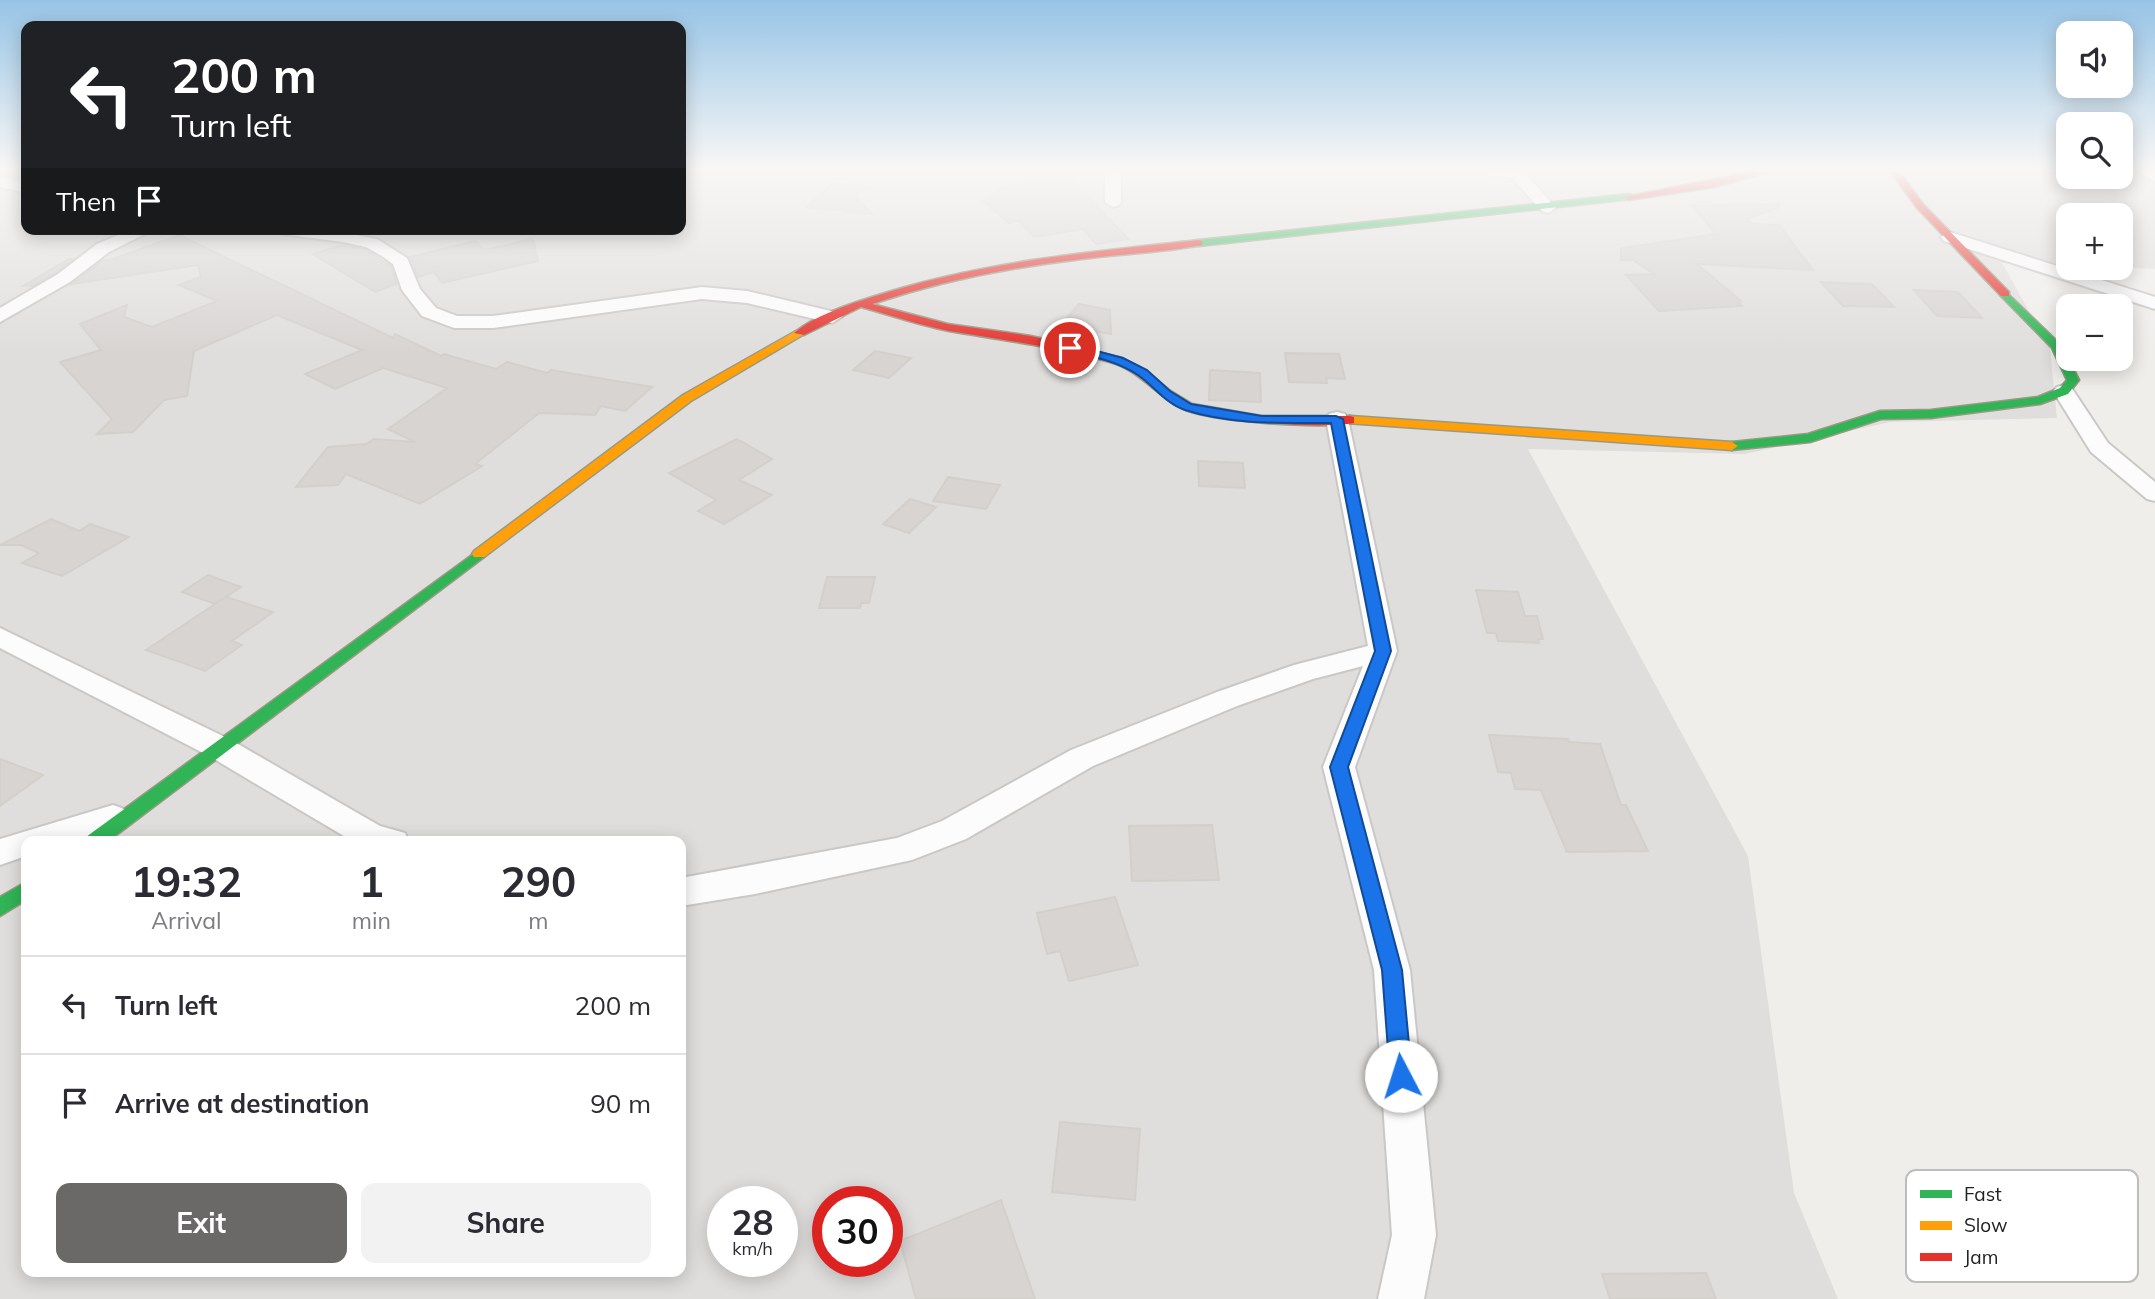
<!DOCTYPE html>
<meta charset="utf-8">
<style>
:root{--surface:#fff;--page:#f2f2f3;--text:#2b2b33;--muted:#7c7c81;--line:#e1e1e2;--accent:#6a6968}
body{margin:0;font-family:Mulish,sans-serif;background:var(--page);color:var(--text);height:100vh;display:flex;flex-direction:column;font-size:26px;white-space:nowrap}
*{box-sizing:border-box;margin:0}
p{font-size:23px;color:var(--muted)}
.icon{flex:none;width:38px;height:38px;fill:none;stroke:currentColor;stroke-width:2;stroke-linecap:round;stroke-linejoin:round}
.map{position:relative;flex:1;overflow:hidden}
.drawer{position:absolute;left:21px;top:836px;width:665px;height:441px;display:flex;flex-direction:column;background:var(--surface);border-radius:14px;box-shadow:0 4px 18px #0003}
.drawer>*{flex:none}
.banner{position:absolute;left:21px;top:21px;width:665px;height:214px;border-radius:14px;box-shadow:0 4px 18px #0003;background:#202124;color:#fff;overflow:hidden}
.buttons{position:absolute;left:2056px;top:21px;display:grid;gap:14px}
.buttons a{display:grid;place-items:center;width:77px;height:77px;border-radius:14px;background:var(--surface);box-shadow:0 4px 18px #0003;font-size:35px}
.speed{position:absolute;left:707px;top:1186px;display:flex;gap:14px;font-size:35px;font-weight:700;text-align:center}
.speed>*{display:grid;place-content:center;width:91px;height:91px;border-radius:50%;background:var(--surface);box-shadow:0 4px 18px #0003;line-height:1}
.speed small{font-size:18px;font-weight:400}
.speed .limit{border:10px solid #d22;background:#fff;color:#111}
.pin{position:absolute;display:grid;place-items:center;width:60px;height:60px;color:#fff;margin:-30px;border:4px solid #fff;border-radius:50%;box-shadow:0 2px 7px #0007}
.me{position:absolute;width:77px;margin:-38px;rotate:355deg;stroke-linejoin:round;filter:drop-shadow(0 0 5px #0008)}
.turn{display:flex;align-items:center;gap:24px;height:147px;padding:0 35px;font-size:32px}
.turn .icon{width:91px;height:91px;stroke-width:2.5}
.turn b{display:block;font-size:49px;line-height:60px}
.then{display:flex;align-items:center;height:66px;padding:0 35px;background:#0003;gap:14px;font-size:26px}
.eta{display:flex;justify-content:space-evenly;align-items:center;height:119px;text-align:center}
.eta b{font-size:42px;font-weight:700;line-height:49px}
.cta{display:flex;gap:14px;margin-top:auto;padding:14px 35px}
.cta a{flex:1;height:80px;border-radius:14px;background:var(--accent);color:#fff;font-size:28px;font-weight:700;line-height:80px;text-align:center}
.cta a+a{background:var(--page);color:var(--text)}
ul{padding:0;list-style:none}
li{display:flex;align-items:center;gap:21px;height:98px;padding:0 35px;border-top:2px solid var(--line)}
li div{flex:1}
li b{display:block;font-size:26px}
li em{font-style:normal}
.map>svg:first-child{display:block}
.residential{fill:#dfdedc;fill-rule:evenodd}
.building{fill:#d7d4d2;stroke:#d3d0cc;stroke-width:2}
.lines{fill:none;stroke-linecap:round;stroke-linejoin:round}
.street-casing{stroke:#c9c8c7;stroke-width:4}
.fast-casing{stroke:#999a82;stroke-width:3}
.slow-casing{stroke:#999a82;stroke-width:3}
.jam-casing{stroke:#999a82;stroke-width:3}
.street{fill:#fdfcfc;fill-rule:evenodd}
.fast{fill:#30b455;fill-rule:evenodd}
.slow{fill:#ff9f0a;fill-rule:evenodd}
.jam{fill:#e5322d;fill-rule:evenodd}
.route{fill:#1a73e8;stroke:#114b97;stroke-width:2}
.key{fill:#fff;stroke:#bdbdbd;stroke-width:2}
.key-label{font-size:19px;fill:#222}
</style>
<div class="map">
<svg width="2155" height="1299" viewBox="0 0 2155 1299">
<rect width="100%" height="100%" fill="#f0eeeb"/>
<!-- residential -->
<path class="residential" d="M0,171h26v58h655v-58h1387v6h53v-6h34v98l-34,-2v-52h-53v50l-66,-2 48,85 7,70 -167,4 -145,32 -217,-5 220,407 46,337 44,106h-1838zM26,842h655v430h-655zM723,1202h59v60h-59zM828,1202h59v60h-59z"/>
<!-- building -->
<g class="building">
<path d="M1058,171h7l63,68 -32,5 -13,-15 -49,8 -15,-16 -10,2 -26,-22 18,-13z"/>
<path d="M833,183l33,4 -11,9 17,18 -65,-7z"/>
<path d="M1779,204v3l-32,12 5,5 27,1 34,45 -116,-6 44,37h-4l5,5 -83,5 -33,-36 28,-1 -21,-14h-12v-12l95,-14 -24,-28z"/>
<path d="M179,235l214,103 2,-4 46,22 3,-2 52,15 11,-7 40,11 4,-3 101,17 -27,24 -24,-5 -6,9 -56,-2 -64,51 7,2 -62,38 -74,-30 -8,11 -42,2 32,-40 38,-3 8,-5 41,3 -27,-13 59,-41 -64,-20 -48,21 -30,-15 57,-24 -85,-35 -83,36 -7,45 -23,4 -31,32 -36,2 15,-15 -52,-57 41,-12 -21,-26 47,-19 -3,12 28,10 65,-26 -38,-16 22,-8 -3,-12 -126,19 31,-24h13l-3,-1z"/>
<path d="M533,239l5,22 -96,22 -8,-11 -16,5 -8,-20 65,-16 9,9z"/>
<path d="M343,245l22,4 26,17 6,18 -22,8 -62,-38z"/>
<path d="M69,259h4l-16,13 -24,14h-10z"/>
<path d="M1821,282l51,2 22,23 -51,-1z"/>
<path d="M1914,290l44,2 24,26 -45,-2z"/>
<path d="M1079,304l31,6 1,24 -50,-9z"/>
<path d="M875,351l36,7 -22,20 -36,-8z"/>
<path d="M1285,353l54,1 6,25 -19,-1 1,5 -38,-1z"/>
<path d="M1210,370l50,3 1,29 -52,-2z"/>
<path d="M737,439l35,20 -33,21 33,15 -48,29 -26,-13 18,-11 -47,-27z"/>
<path d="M1198,461l45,2 2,25 -46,-2z"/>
<path d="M948,477l52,8 -14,24 -53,-8z"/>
<path d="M910,499l26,8 -27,26 -26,-9z"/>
<path d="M51,519l28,12 11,-7 39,13 -67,39 -40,-13 17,-10 -18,-8h-21z"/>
<path d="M208,575l33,12 -15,10 47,15 -41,29 10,4 -37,26 -59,-21 78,-52 -9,6 -33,-12z"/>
<path d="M827,577h48l-6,26h-8l-1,5h-41z"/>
<path d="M1476,590l42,2 7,24h12l6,23h-5l1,4 -41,-2 -2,-8h-9z"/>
<path d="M1489,735l79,4 1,3 31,2 21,61h5l22,46 -81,1 -26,-62 -26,-1 -4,-16 -13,-1z"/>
<path d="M0,759l43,16 -43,31z"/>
<path d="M1212,825l7,55 -87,1 -3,-55z"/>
<path d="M1115,897l23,68 -69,16 -9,-30 -13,3 -10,-41z"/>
<path d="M1060,1122l80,7 -5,71 -83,-8z"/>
<path d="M1001,1200l34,99h-119l-16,-58z"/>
<path d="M1706,1273l10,26h-106l-8,-25z"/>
</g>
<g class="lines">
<defs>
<g id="street">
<path d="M1105,171h16v31l-2,3 -6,2 -8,-5z"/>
<path d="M1482,171h41l33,37 -8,5 -6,-2 -31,-34 -22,-1z"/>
<path d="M2137,171h18v11z"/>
<path d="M0,177l26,6v10l-26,-6z"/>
<path d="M132,229h23l-46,23 -39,30 -70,40v-14l58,-34 39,-30z"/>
<path d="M273,229h50l54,10 30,19 13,31 16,19 21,8h36l209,-29 45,4 92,22 3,4 -10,6 -85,-20 -45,-4 -209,29h-39l-32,-12 -20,-26 -9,-26 -11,-8 -16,-9 -23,-5 -62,-8z"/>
<path d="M1950,232l205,65v12l-211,-68 -3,-4z"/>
<path d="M2064,385l7,2 37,56 47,39v19l-8,-2 -56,-47 -38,-61 4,-4z"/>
<path d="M1337,412l8,2 3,5 49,232 -42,116 55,203 26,265 -12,64h-46l14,-64 -18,-265 -51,-203 40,-101 -50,13 -76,27 -144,60 -127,73 -54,21 -157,34 -74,12v-28l216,-40 45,-17 129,-71 146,-58 77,-27 74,-19 -42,-227 3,-5z"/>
<path d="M0,628l231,112 149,86 25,7 4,9h-55l-145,-86 -209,-108z"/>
<path d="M113,805l11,4 5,9 -5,9 -48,15h-50v14l-26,9v-26z"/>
</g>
<g id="fast">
<path d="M1629,194l3,1v4l-433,47 -5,-3 5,-3z"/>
<path d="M2005,291l56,54 18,35 -11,14 -28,10 -109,14 -50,1 -71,23 -78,8 -6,-4 6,-4 76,-8 72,-23 51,-1 107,-13 22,-9 7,-8 -15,-32 -51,-52v-4z"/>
<path d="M479,550l7,4 -2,3 -377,285h-23l2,-5z"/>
<path d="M26,882v18l-26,16v-19z"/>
</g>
<g id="slow">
<path d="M796,331l10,2 -115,68 -207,156h-10l-2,-3 2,-3 209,-156z"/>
<path d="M1350,416l382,26 6,4 -6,4 -386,-27v-6z"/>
</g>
<g id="jam">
<path d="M1755,171h17l-57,16 -86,13 -5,-3z"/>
<path d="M1890,171h9l24,33 86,88v4h-8l-84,-88z"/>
<path d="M1199,240l3,1v4c-41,8 -85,9 -127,15 -69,8 -137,22 -203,44l76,20 83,12 91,22 24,13 23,19 23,14 69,12h89l4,1v6c-31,6 -146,-1 -173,-15 -25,-13 -43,-39 -71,-46 -53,-15 -107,-22 -161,-31 -30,-6 -59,-16 -88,-24l-57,28 -10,-2c20,-17 53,-28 78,-36 106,-35 217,-45 327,-57z"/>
</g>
</defs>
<!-- street casing -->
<use href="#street" class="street-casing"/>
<!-- fast casing -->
<use href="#fast" class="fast-casing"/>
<!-- slow casing -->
<use href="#slow" class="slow-casing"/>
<!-- jam casing -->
<use href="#jam" class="jam-casing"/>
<!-- street -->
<use href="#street" class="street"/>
<!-- fast -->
<use href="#fast" class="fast"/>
<!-- slow -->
<use href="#slow" class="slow"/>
<!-- jam -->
<use href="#jam" class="jam"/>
</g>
<!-- sky -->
<linearGradient id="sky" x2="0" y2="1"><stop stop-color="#97c4e6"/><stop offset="0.48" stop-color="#f8f7f6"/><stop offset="1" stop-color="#f8f7f6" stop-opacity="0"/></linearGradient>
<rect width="2155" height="353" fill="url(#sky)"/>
<!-- route -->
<path class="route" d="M1070,344l53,14 24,12 23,21 21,13 71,12h74l7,3 48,232 -43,116 54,203 10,106 -3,7 -8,3 -8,-3 -3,-7 -8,-106 -52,-203 45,-116 -44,-228c-47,0 -100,2 -146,-13 -19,-6 -31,-24 -47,-35 -21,-14 -47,-19 -72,-25v-5z"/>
<!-- legend -->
<rect x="1906" y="1170" width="232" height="112" rx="10" class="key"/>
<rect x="1920" y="1190" width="32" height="8" fill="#30b455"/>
<rect x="1920" y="1221" width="32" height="9" fill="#ff9f0a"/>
<rect x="1920" y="1253" width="32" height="8" fill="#e5322d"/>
<g class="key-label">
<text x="1964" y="1201">Fast</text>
<text x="1964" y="1232">Slow</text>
<text x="1964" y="1264">Jam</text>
</g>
</svg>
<div class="buttons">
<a><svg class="icon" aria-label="sound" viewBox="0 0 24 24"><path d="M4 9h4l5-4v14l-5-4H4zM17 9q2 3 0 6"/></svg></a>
<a><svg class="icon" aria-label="search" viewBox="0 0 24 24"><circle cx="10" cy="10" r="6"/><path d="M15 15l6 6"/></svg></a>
<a>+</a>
<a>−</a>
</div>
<div class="speed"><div>28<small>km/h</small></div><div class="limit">30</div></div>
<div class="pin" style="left:1070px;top:348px;background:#d93025"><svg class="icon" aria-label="arrive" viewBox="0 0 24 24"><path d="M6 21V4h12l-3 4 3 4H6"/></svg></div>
<svg class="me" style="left:1401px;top:1076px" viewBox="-20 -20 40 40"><circle r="19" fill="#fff"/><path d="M0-13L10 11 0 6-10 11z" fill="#1a73e8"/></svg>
<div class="banner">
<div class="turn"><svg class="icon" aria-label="left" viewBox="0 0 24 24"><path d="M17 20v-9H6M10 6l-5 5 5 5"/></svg><div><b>200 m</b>Turn left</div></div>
<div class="then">Then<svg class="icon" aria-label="arrive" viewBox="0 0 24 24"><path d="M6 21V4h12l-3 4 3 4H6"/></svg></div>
</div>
<section class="drawer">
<div class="eta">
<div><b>19:32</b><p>Arrival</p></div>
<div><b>1</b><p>min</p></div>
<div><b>290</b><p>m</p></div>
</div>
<ul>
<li><svg class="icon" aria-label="left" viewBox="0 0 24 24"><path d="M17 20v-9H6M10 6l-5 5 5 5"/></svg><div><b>Turn left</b></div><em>200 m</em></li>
<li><svg class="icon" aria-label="arrive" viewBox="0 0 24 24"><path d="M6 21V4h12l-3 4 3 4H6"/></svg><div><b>Arrive at destination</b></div><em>90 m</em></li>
</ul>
<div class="cta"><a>Exit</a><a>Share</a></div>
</section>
</div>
